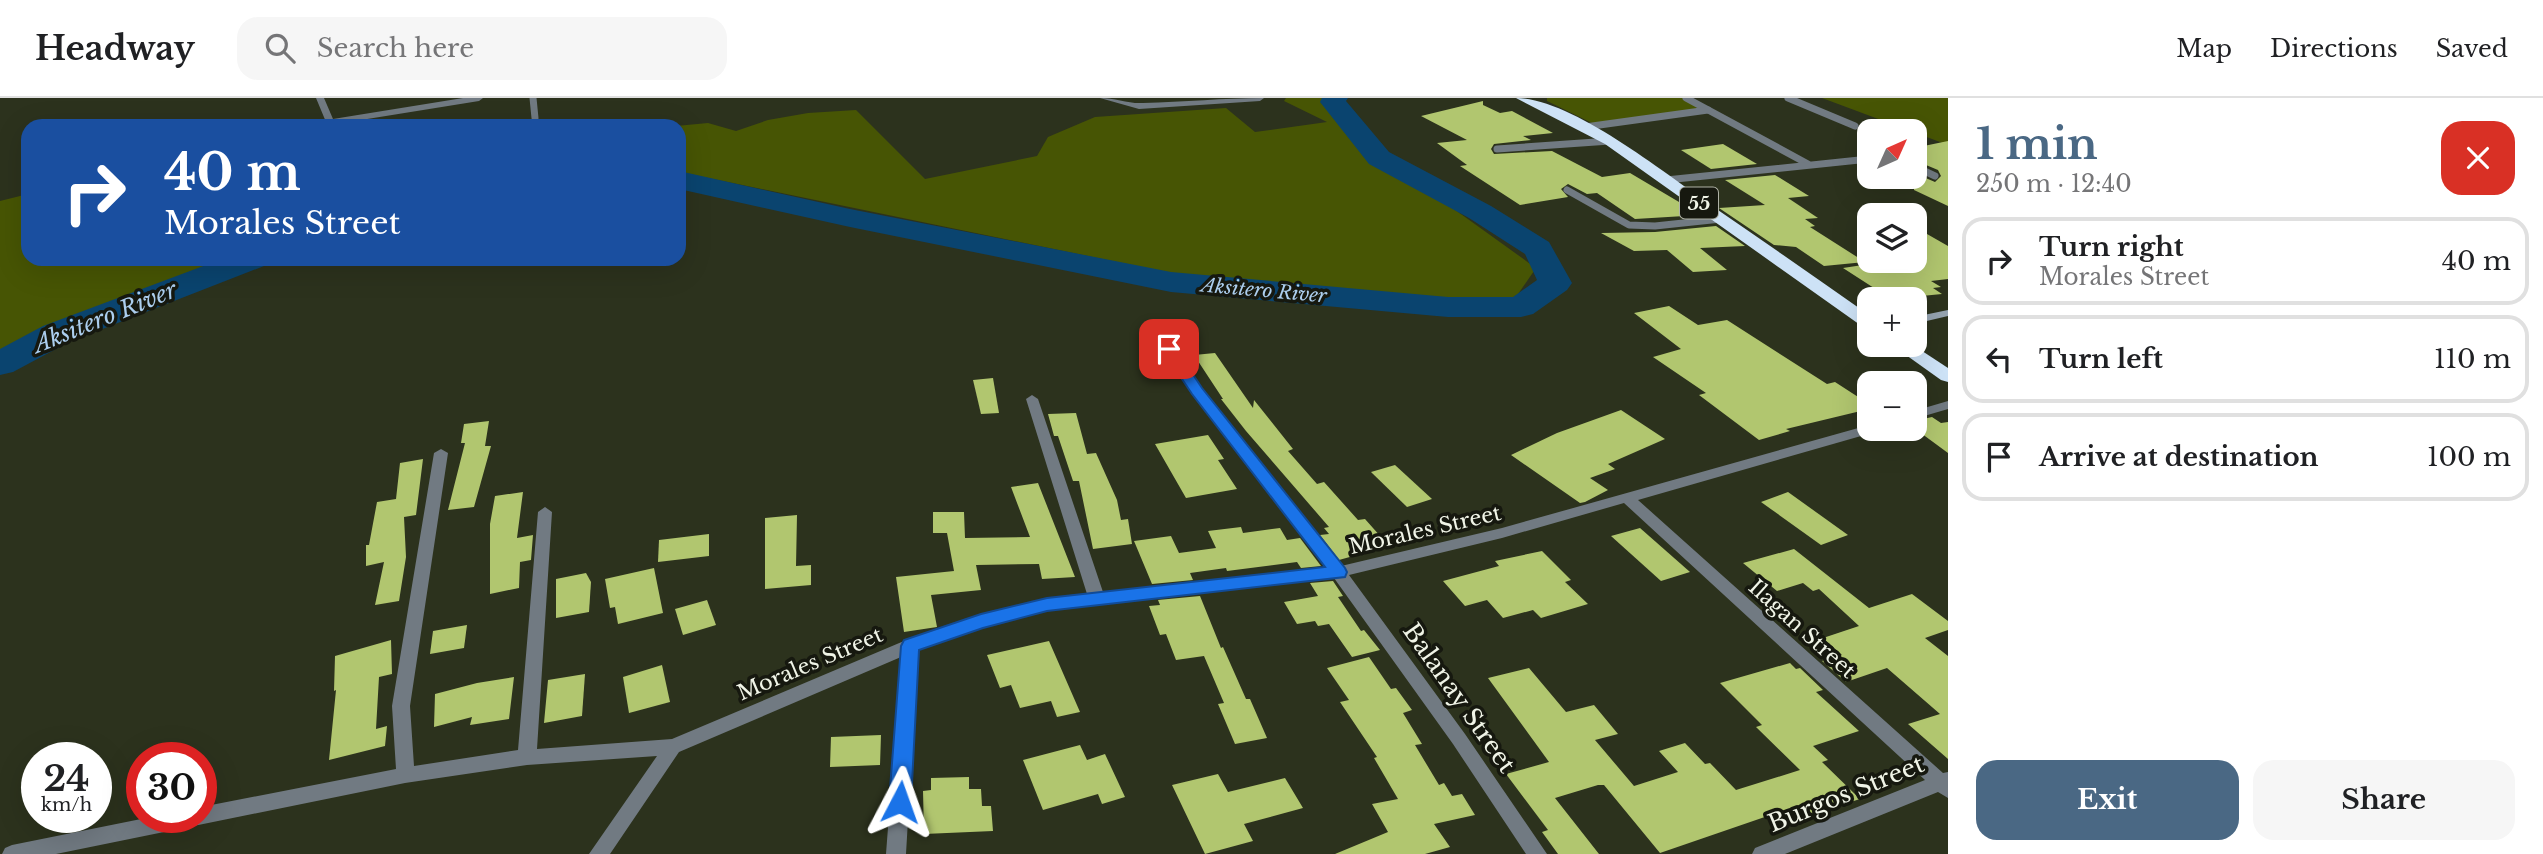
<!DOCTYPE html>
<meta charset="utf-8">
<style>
:root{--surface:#fff;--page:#f6f6f6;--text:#202124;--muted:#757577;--line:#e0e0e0;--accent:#4a6884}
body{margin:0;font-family:"Libre Baskerville",serif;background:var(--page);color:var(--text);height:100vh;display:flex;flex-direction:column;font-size:26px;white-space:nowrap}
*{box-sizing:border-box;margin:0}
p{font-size:23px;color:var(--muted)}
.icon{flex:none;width:38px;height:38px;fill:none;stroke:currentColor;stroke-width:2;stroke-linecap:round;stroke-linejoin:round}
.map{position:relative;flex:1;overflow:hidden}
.drawer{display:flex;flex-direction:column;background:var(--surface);width:595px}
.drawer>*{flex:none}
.top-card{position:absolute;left:21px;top:21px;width:665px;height:147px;border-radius:21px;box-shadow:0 7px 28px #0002;background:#1a4fa0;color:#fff;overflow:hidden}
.needle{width:46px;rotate:45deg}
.buttons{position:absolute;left:1857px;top:21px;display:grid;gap:14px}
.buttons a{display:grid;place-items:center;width:70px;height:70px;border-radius:14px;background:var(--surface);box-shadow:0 7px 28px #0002;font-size:35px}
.speed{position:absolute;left:21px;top:644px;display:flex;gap:14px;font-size:35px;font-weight:700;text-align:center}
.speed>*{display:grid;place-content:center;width:91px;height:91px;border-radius:50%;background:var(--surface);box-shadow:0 7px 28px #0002;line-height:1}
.speed small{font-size:18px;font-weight:400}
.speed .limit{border:10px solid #d22;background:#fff;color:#111}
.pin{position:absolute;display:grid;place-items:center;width:60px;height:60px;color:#fff;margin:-30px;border-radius:14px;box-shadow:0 4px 10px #0006}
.me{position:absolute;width:77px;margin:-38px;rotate:4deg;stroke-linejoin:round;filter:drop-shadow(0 0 5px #0008)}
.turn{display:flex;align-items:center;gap:24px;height:147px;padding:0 28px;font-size:32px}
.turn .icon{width:91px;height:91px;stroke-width:2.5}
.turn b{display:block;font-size:49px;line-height:60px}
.round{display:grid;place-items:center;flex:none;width:74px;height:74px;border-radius:21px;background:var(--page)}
.headline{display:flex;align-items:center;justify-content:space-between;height:119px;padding:0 28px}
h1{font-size:42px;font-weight:800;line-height:52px;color:var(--accent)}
.cta{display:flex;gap:14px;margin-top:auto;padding:14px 28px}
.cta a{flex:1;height:80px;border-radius:21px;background:var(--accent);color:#fff;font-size:28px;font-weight:800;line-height:80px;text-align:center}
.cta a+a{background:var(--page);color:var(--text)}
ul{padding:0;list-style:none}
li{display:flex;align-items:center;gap:21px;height:88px;margin:0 14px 10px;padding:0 14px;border:4px solid var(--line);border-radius:21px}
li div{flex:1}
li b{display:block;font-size:26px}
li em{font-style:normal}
header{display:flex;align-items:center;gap:42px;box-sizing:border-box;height:98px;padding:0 35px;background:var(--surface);border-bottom:2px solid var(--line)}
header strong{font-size:33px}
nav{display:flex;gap:38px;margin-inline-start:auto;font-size:24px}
.search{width:490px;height:63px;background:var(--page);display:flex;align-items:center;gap:18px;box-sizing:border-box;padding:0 24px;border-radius:21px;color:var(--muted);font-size:26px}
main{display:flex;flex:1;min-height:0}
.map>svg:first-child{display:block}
.green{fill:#475504}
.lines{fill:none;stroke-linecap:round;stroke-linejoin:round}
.river{fill:#0a446f;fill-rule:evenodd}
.building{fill:#b1c66f}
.lane{stroke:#717a82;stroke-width:7}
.street{fill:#717a82;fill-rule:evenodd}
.secondary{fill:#96a4b1;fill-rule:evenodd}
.highway{fill:#cde2f6;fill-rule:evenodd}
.route{fill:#1a73e8;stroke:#114b97;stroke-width:2}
.labels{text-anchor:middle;stroke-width:7;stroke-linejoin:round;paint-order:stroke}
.shield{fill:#16180f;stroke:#afb2a6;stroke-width:2}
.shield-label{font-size:19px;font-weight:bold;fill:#f0f4e7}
.far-water-label{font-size:19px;font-style:italic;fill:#acceee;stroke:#16180f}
.street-label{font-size:21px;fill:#f0f4e7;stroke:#16180f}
.water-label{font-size:23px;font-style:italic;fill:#acceee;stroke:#16180f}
.near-street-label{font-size:24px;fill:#f0f4e7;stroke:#16180f}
</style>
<header>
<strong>Headway</strong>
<div class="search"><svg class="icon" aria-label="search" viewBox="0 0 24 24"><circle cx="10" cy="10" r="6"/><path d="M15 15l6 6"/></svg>Search here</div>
<nav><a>Map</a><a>Directions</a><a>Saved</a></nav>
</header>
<main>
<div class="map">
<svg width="1948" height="756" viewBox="0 0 1948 756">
<rect width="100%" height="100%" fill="#2c321d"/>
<!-- green -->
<g class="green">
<path d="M1286,0h49l-1,4 42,51 160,115 -20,29 -65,4 -271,-26 -501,-103v-46h-3l32,-3 28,8 32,-11 40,-7 48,-3 69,69 112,-23 11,-19 47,-20 131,-9 29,24 72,-10 -43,-21z"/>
<path d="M1547,0h137l24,12 -112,15 -49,-24z"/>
<path d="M1822,0h126v47z"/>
<path d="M28,96v65h208l-181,68 -55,29v-155z"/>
</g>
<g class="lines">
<!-- river -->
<g class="river">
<path d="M1322,0h26l-2,3 43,51 102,54 58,36 23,41 -5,7 -34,24 -12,3h-73l-277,-25 -321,-65 -171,-38v-18l171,38 321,63 277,25h65l24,-17 -12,-26 -56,-36 -100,-54 -45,-57 -4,-5z"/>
<path d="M222,161h46l-4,7 -195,76 -56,30 -13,3v-26l43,-23z"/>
</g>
</g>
<!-- building -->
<g class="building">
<path d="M1483,3v4l17,8 12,-2 41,22 -30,3 8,4 -37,4 -3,5 3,5 58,-3 50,26 28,-4 71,42 -66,4 -38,-26 -10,1 -19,-10 -7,5 7,8 -48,8 -60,-39 7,-1 -30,-22 30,-3 -46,-24z"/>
<path d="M1948,43v65l-34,-16v-17l21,9 6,-6 -3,-6 -24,-10v-12z"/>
<path d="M1723,46l34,20 -46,5 -30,-19z"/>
<path d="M1775,77l34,21 -21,2 30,20 -13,1 10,7 -5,1 55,35 -41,4 -28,-19 -22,-2 -55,-37 46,-3 -40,-25z"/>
<path d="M1716,128l29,20 -45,2 27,22 -34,2 -26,-22 -33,1 -33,-18 54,-1z"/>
<path d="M1927,136l21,12v33l-17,2 10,6 -8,1 9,6 -51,5 -48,-31 46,-7h25v-25z"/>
<path d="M1669,208l29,19 29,-5 100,64 8,-2 34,22v5l-83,20 4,2 -31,9 -60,-45 7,-2 -53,-36 28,-8 -47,-36z"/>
<path d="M1215,255l38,55 1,-8 39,49 -5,2 29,33 7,-2 34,38 7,-1 24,27 -50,14 -19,-25 9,-1 -5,-6 5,-1 -83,-96 -25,-32h2l-29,-44z"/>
<path d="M993,280l6,35 -18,1 -8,-34z"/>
<path d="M1621,312l44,29 -57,25 7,5 -25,9 18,12 -23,12 -5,1 -69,-48 46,-22z"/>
<path d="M1076,315l11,41 9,-1 21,47 4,20 7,-1 4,25 -39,5 -14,-68h-6l-15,-45h-4l-6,-22z"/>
<path d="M1932,319l9,6 7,-1v31l-34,-25v-7z"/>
<path d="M489,323l-4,25h6l-17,61 -26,3 17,-67h-4l3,-19z"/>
<path d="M1208,337l16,24 -6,1 19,29 -51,9 -31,-54z"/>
<path d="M423,361l-7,56 -12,2 2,40 -7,44 -24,4 9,-43 -18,4v-21h3l8,-43 19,-3 4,-36z"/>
<path d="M1395,367l37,34 -25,8 -36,-35z"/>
<path d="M1038,385l37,94 -33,2 -3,-15 -63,1 5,25 -50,5 6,32 -33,5 -8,-55 58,-6 -7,-38h-14v-21h31l1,26 65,-1 -19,-50z"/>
<path d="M523,394l-6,46 16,-3 -2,25 -11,2 -1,26 -29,6v-70l5,-28z"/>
<path d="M1788,394l60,43 -27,10 -60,-43z"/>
<path d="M797,417l-1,51 15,-1v20l-46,4v-71z"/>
<path d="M1241,429l2,6 37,-5 7,12 13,-2 21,28 -20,2 -4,-6 -70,9 -1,-3 -36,5 3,7 -41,4 -18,-43 37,-5 8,17 37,-5 -8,-17z"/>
<path d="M1640,430l50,44 -29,9 -50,-45z"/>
<path d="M709,436v22l-51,6 1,-22z"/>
<path d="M1794,451l75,59 43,-14 36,27v9l-23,8 23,18v103l-40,-35 32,-10 -53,-46 -41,14 -24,-21 20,-6 -19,-17 36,-12 -40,-37 -6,2 -10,-8 -26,8 -34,-28z"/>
<path d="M1542,453l29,29 -6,2 23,22 -47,14 -8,-8 -30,8 -16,-18 -22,6 -22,-25 56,-15 -4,-5z"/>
<path d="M654,470l9,45 -45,11 -3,-17 -5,1 -5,-29z"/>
<path d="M586,475l5,9 -2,30 -33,6v-39z"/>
<path d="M1333,483l10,15 -5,1 23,34 3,-1 16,20 -28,7 -23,-33 -11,2 -3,-5 -18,3 -13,-22 34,-6 -8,-13z"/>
<path d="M1200,498l21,52 2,-1 23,52h4l17,39 -32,6 -17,-40 6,-1 -20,-47 -28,4 -10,-26 -6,1 -11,-29 11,-1 -2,-5z"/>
<path d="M707,502l9,25 -33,10 -8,-26z"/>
<path d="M467,527l-3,23 -34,6 3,-23z"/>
<path d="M391,542l1,34 -13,3 -3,52 11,-3 -2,20 -56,14 7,-70 -2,1 1,-35z"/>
<path d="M1049,543l31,71 -23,5 -6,-16 -31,7 -9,-23 -11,3 -13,-33z"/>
<path d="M1369,559l22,32 5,-1 16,22 -9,3 19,31 -7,1 24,40 5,-2 8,13 10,-2 13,21 -41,9 16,23 -25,7h-90l53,-22 -16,-28 26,-5 -24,-41 3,-1 -37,-55 9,-2 -22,-32z"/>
<path d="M1790,565l6,6 4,-1 23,22 -7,2 43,39 -46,15 15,14 -6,2 38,37 -56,18 -10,-10 -134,46 -56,-68h-6l-43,13 44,56h-41l-16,-22 6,-2 -42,-56 43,-12 -61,-84 41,-10 37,44 28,-7 24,29 -23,6 39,46 44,-14 -19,-21 26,-8 20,21 5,-1 26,27 64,-20 -44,-43 6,-2 -42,-42z"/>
<path d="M662,567l8,37 -41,11 -6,-36z"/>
<path d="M585,576l-3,42 -38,7 4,-43z"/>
<path d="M514,579l-5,42 -39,6 2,-8 -38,10 1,-33 42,-11z"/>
<path d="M881,637l-1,30 -50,2 1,-30z"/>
<path d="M1080,647l7,15 18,-6 20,43 -23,7 -4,-10 -55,16 -20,-50z"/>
<path d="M1218,676l10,18 57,-14 18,30 -59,16 9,17 -48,13 -33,-69z"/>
<path d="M969,679v12h12l1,17h9l2,25 -69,3 -1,-43 8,-1v-12z"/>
</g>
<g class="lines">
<!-- lane -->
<g class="lane">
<path d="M533,0l2,20"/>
<path d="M1686,0l122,66"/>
<path d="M1788,0l67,28"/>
<path d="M313,28l17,-4"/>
<path d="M1585,29l123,-17"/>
<path d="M1497,51l113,-8"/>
<path d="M1914,68l21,10"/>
<path d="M1666,82l203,-21"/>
<path d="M1567,92l62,35 26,1 66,-7"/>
</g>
<!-- street -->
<g class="street">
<path d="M316,0h8l9,21 130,-21h20l-4,3 -149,24 -4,-3z"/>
<path d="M1100,0c15,0 29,6 43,5 41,-1 81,-5 121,-5l-4,3 -121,8z"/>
<path d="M1163,232l6,4 22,41 150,191 161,-38 367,-103v4h7l-1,3 -237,68 305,273 5,-1v26l-10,-6 -153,62h-33l3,-6 170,-68 -301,-277 -122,35 -153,37 116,159 82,120h-21l-73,-110 -119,-166 -287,32 -64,17 -65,23 -12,204h-20l15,-197 -222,95 -69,102h-21l68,-98 -130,9 -122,18 -349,71h-54l3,-6 7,-3 139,-28h50v-10l195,-38 -4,-63 42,-253 7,-4 7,4 -38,253 4,60 104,-16 20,-238 7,-5 7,5 -15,237 135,-10 232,-98 77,-26 66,-17 40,-4 -61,-195 6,-4 6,4 65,193 223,-24 -144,-188 -13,-20 -12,-26z"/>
<path d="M1948,303v8l-34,10v-8z"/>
</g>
<!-- secondary -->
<path class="secondary" d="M1948,212v6l-34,8v-7z"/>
<!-- highway -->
<g class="highway">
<path d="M1516,0c56,0 151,77 199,110 51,35 103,71 154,107v13l-6,-1 -258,-183z"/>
<path d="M1892,247h21l35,23v14l-7,-2z"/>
</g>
</g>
<!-- route -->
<path class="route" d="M1169,247l5,1 28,42 143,180 2,4 -2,5 -298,34 -64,17 -64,22 -8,152 -3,7 -8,2 -8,-2 -3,-7 12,-156 3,-6 77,-26 66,-16 278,-31 -133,-173 -30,-45z"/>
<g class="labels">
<!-- shield labels -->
<rect class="shield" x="1680" y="89.5" width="38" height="31" rx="5"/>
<g class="shield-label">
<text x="1699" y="112">55</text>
</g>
<!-- far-water labels -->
<g class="far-water-label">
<text transform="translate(1264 192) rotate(5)" y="7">Aksitero River</text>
</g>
<!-- street labels -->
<g class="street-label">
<text transform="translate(1425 432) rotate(-13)" y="7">Morales Street</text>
<text transform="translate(1802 531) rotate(42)" y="7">Ilagan Street</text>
<text transform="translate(810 566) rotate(-23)" y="7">Morales Street</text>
</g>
<!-- water labels -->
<g class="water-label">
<text transform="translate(105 219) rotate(-22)" y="8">Aksitero River</text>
</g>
<!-- near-street labels -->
<g class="near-street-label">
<text transform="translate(1459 600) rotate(55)" y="8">Balanay Street</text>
<text transform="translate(1846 696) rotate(-22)" y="8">Burgos Street</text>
</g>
</g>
</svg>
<div class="buttons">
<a><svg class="needle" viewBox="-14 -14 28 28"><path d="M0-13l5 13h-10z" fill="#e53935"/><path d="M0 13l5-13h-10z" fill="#757577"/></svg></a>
<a><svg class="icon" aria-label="layers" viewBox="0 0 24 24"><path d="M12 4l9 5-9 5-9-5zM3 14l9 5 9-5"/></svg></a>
<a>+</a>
<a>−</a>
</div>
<div class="speed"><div>24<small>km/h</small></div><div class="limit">30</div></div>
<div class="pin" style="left:1169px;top:251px;background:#d93025"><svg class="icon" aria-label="arrive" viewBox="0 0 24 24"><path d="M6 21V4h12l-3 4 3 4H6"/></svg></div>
<svg class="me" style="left:900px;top:704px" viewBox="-20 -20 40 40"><path d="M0-17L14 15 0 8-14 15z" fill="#1a73e8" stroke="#fff" stroke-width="4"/></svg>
<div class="top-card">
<div class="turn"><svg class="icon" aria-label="right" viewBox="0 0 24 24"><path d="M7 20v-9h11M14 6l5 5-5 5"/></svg><div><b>40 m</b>Morales Street</div></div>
</div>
</div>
<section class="drawer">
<div class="headline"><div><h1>1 min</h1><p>250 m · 12:40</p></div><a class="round" style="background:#d93025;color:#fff"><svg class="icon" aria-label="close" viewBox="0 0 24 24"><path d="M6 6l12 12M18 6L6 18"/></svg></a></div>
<ul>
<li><svg class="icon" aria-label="right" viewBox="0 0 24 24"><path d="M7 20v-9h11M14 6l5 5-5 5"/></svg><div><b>Turn right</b><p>Morales Street</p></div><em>40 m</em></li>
<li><svg class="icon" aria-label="left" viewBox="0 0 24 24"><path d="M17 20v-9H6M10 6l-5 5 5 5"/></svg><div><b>Turn left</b></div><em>110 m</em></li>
<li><svg class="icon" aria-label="arrive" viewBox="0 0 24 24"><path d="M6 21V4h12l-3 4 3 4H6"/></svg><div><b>Arrive at destination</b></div><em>100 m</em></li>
</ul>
<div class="cta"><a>Exit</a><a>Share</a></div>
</section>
</main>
